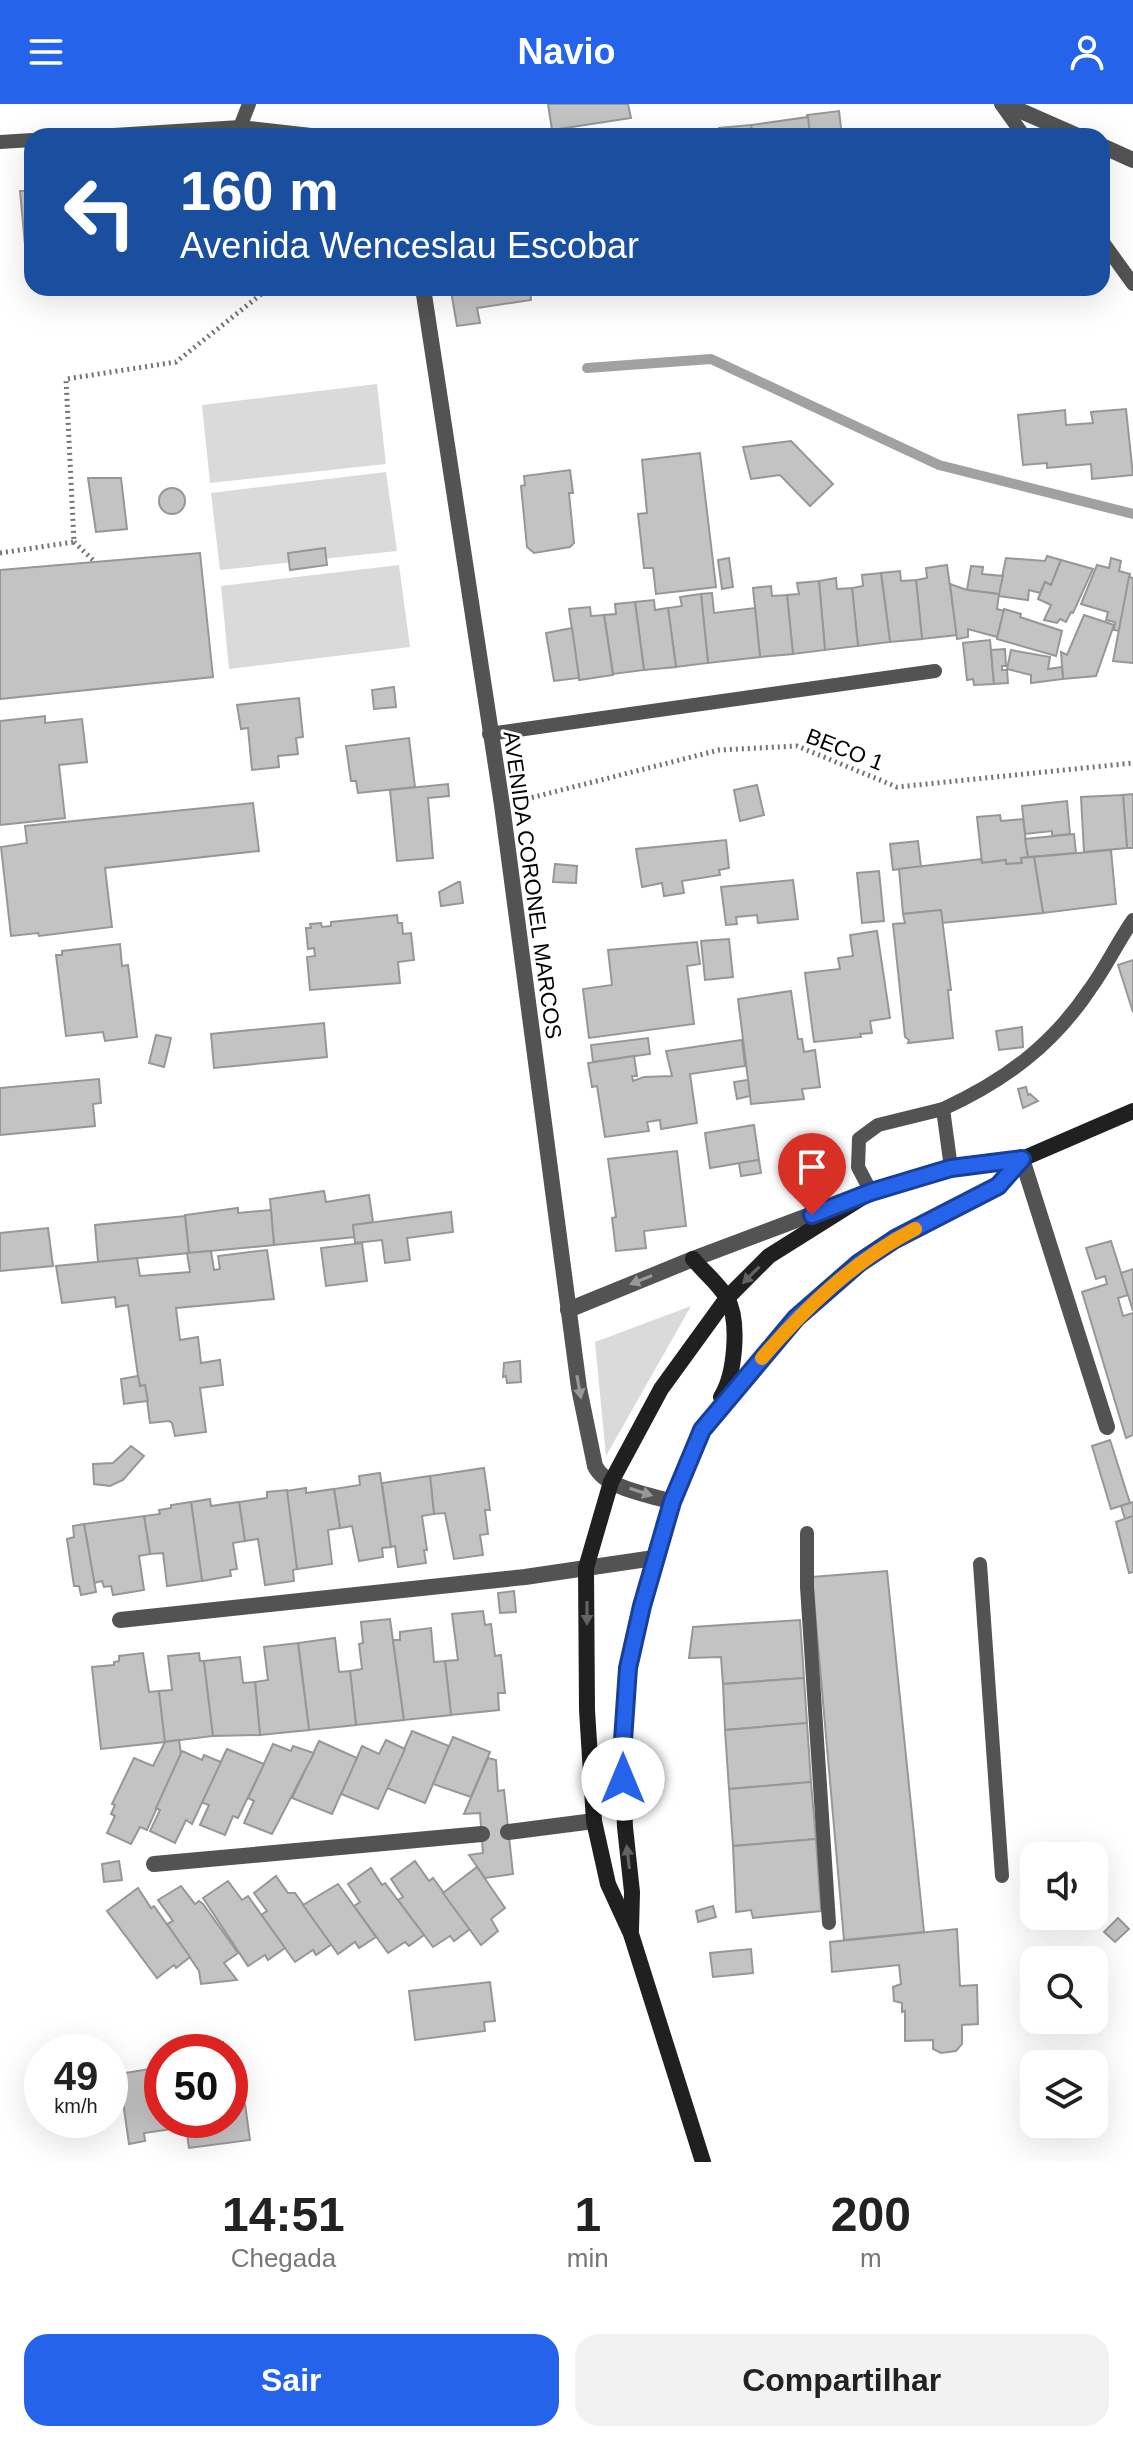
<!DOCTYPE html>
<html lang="pt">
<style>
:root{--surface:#fff;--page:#f2f2f2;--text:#222;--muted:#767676;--accent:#2563eb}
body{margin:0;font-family:Arial,sans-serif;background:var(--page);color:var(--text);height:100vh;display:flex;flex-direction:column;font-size:30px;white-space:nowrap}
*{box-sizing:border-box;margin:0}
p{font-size:26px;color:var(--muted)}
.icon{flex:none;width:44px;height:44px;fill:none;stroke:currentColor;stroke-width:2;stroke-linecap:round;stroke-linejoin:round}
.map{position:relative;height:2058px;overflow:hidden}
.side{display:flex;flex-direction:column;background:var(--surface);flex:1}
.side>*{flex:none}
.hud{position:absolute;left:24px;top:24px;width:1086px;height:168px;border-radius:24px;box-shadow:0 8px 32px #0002;background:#1a4fa0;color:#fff;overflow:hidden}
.fabs{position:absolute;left:1020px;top:1738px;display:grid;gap:16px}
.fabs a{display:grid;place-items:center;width:88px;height:88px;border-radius:16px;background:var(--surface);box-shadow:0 8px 32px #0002;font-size:40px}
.speed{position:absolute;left:24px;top:1930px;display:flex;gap:16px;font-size:40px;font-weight:700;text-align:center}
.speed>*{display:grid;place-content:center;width:104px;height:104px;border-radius:50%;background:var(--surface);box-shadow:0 8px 32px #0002;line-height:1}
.speed small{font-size:20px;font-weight:400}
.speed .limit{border:12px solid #d22;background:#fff;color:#111}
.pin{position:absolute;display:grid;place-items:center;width:68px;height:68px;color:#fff;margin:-82px -34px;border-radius:50% 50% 50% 0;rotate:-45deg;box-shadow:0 0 8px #0007}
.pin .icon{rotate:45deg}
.me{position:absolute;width:88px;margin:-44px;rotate:0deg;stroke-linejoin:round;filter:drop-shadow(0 0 6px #0008)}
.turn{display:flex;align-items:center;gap:28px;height:168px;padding:0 24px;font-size:36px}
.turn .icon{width:104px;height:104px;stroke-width:2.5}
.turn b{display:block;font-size:56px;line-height:68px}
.eta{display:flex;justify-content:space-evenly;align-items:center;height:136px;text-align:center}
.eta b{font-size:48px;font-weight:600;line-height:56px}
.action{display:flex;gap:16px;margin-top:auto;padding:16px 24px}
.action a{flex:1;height:92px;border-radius:24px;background:var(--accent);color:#fff;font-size:32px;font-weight:600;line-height:92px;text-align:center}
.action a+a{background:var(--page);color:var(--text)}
header{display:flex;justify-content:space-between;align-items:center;height:104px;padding:0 24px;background:var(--accent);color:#fff;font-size:36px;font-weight:600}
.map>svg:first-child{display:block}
.green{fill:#dadada}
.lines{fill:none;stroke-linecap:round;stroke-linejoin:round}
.stream{stroke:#a1a1a1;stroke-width:10}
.building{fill:#c3c3c3;stroke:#979797;stroke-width:2}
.path{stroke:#757575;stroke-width:5;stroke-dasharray:2 4;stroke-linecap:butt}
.service{stroke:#535353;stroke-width:14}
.minor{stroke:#535353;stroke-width:16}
.secondary{stroke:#202020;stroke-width:16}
.oneway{fill:#636363}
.oneway2{fill:#989898}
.route-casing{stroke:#184099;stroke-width:20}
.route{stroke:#2563eb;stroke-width:14}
.slow{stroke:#f59e0b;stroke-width:14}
.labels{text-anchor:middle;stroke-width:6;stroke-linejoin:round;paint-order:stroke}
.street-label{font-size:22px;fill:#000;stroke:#fff}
</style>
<header><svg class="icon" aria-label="menu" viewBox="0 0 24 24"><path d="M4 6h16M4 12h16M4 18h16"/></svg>Navio<svg class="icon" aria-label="person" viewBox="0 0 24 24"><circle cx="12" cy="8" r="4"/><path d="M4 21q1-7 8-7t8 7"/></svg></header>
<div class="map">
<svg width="1133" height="2058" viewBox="0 0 1133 2058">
<rect width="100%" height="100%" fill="#fff"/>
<!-- green -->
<g class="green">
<path d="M377,280l9,80 -176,19 -8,-78z"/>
<path d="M386,368l11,79 -177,19 -9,-77z"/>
<path d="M399,461l11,82 -181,22 -8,-83z"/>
<path d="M691,1202l-85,150 -11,-114z"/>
</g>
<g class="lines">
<!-- stream -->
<path class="stream" d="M587,264l124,-9 228,106 194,49"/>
</g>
<!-- building -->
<g class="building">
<path d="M548,0h80l3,14 -79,12z"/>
<path d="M839,7l3,25h-32l-3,-21z"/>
<path d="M808,13l2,19h-58l-1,-11z"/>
<path d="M751,21l1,11h-33v-8z"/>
<path d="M20,87h12v86h-4z"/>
<path d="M530,184l1,12 -54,8 3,15 -23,3 -6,-35 13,-3z"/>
<path d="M1126,305l7,66 -41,4 -1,-15 -44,4v-5l-24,2 -5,-50 47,-5 1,15 27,-2 -2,-11z"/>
<path d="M791,337l42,43 -23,22 -30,-31 -29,4 -8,-32z"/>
<path d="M700,349l16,134 -60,7 -3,-26h-9l-6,-54 9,-1 -5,-53z"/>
<path d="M570,366l3,23h-4l5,50 -4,4 -36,6 -7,-6 -6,-61 4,-1 -1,-9z"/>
<path d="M88,374h33l6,51 -31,3z"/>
<circle cx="172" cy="397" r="13"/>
<path d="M325,444l2,17 -37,5 -2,-17z"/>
<path d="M200,449l13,124 -213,22v-129z"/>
<path d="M1047,452l14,4 -10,25 -6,-3 -5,11 -11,-3 -1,10 -30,-4 8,-38 39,3z"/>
<path d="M729,454l4,29 -11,2 -4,-29z"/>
<path d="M1111,454l10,3 -2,10 11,3 -10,57 -6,-1 1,-8 -9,-2 2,-8 -27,-8 16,-39 12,3z"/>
<path d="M1061,456l32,9 -20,44 -2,-1 -5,10 -6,-3 -3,4 -13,-3 7,-15 -13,-6 7,-17 6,3z"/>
<path d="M947,461l10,70 -35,4 -6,-59 11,-2 -1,-10z"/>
<path d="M971,462l12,1 -1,7 21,2 -4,18 -32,-4z"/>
<path d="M900,467l1,10 15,-1 6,59 -32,3 -9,-69z"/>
<path d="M881,469l9,69 -32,4 -6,-58 11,-2 -1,-11z"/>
<path d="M1129,473l4,1v85l-20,-2z"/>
<path d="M836,474l1,11 15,-1 6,58 -33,4 -6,-69z"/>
<path d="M819,477l6,69 -32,4 -6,-59 12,-1 -2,-11z"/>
<path d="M950,480l17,6 32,4 -2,15 7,2 -7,26 -29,-8v8l-11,2z"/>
<path d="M771,482l1,10 15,-1 6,59 -33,3 -7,-69z"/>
<path d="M712,489l2,20 41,-5 5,49 -52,6 -7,-69z"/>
<path d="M701,490l7,69 -32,4 -8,-59 14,-2 -2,-9z"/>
<path d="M654,496l1,10 13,-2 8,59 -32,3 -9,-68z"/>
<path d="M635,498l9,68 -31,4 -9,-59 12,-1 -1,-10z"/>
<path d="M590,503l1,9 13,-1 9,60 -34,5 -10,-71z"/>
<path d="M1004,505l17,5 -1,3 42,14 -6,25 -59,-17z"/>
<path d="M1084,511l30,10 -18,51 -33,3 -2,-27 6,3z"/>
<path d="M572,524l7,50 -25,3 -8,-48z"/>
<path d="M990,536l4,44 -20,1 -1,-6 -6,1 -4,-37z"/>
<path d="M1005,545l1,17h-4v4h5l1,13 -14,1 -3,-34z"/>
<path d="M1011,546l39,7 -2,12 14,-2 1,12 -32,4v-8l-24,-6z"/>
<path d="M394,583l2,20 -22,2 -2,-19z"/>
<path d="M299,594l4,39 -7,1 2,16 -20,2 1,11 -27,3 -4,-42 -7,1 -4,-24z"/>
<path d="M45,612v7l37,-4 5,43 -28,3 6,53 -65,7v-104z"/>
<path d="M409,634l6,49 -57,6 -2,-12h-5l-5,-35z"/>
<path d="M448,680l1,12 -21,2 5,60 -36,3 -7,-71z"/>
<path d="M757,681l7,30 -24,6 -6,-31z"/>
<path d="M1133,690v54h-6l-4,-53z"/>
<path d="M1123,691l4,53 -43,4 -3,-55z"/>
<path d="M1067,697l3,33 -18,2v-5l-27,3 -3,-28z"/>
<path d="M253,699l6,48 -154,17 7,59 -73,9 -1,-3 -27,3 -10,-89 26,-4 -2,-17z"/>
<path d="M1000,711l1,6 22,-2 5,38 -7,1 1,5 -16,1v-4l-24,3 -5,-46z"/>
<path d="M1074,730l2,19 -48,4 -3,-18z"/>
<path d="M726,736l3,28 -10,2 1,5 -38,6 2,12 -20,3 -2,-13 -20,4 -6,-38z"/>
<path d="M918,737l3,26 -28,3 -3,-26z"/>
<path d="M1111,746l5,54 -73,9 -9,-56z"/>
<path d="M1034,753l9,56 -101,10 -1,-13 -38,4 -4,-45 82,-10 1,4 24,-3v4l16,-1 -1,-5z"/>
<path d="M555,760l22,2 -1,17 -23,-1z"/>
<path d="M879,767l5,50 -22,2 -5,-50z"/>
<path d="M793,776l5,39 -40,4 -1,-8 -21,2 1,7 -11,1 -5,-38z"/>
<path d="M458,778h2l3,21 -22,3 -2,-14z"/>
<path d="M941,806l10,80h-3l5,48 -45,5 1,-3 -4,-3 -12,-113 12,-1 -2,-9z"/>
<path d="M397,811l1,8h4l1,11 8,-1 3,27 -16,2 2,21 -90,7 -3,-33 8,-1 -1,-8 -6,1 -2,-21h5l-1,-4 11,-1 1,4 9,-1v-4z"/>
<path d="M877,827l13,87 -20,3 2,12 -12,1 1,3 -47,5 -9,-69 35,-4 -2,-11 15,-2 -3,-21z"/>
<path d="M729,835l4,38 -28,3 -4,-39z"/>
<path d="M697,838l3,22 -13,2 7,58 -105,14 -6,-49 29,-4 -4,-35z"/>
<path d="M120,840l2,22 6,-1 9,72 -32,4 -2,-9 -37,4 -10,-81h6v-4z"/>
<path d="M1133,856v52l-15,-47z"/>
<path d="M791,887l7,48h4l2,13 11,-2 5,37 -18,2 2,10 -53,5 -13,-105z"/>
<path d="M324,919l3,34 -113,11 -3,-34z"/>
<path d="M1022,923l1,20 -24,3 -3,-19z"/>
<path d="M156,931l15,3 -7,29 -15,-4z"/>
<path d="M648,934l2,16 -57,8 -2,-17z"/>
<path d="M742,936l3,26 -55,8 7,49 -36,6 -1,-9 -13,2 2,9 -44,6 -8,-51 -5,1 -4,-24 46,-7 3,20h-5l1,5 11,-4 28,-1 -6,-25z"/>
<path d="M99,975l2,24 -8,1 2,22 -95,9v-47z"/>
<path d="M748,976l2,16 -13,3 -3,-17z"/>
<path d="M1026,983l2,8 2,-1 8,7 -15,7 -5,-19z"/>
<path d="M754,1021l5,35 -49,8 -5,-35z"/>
<path d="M677,1047l9,75 -42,5 2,17 -30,3 -4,-33 4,-1 -8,-58z"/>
<path d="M759,1056l2,13 -20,3 -2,-13z"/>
<path d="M324,1087l2,11 43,-7 4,27 -20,3 2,12 -81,8 -4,-46z"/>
<path d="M238,1104v5l33,-3 3,35 -85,8 -4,-38z"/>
<path d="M451,1108l2,20 -46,6 3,22 -25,3 -3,-23 -27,3 -2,-18z"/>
<path d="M185,1112l4,37 -91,9 -3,-37z"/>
<path d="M48,1124l5,38 -53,5v-38z"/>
<path d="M1111,1137l17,54 -10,3 5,18 10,-3v122l-7,3 -44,-146 25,-8 -2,-8 -9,3 -10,-31z"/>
<path d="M362,1139l5,38 -41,5 -5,-38z"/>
<path d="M267,1146l7,49 -98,9 4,32 18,-3 3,26 19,-3 3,25 -23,3 6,44 -31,4 -3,-13 -3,-2 -19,2 -5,-38 -5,1 -2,-10 -10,-71 -12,2 -1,-10 -53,6 -6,-37 81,-8 3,18 50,-4 -3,-19 24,-2 3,19 6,-1 -2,-13z"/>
<path d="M1133,1165v42l-12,-38z"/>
<path d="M520,1257l1,21 -14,1 -1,-7 -3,1 1,-14z"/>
<path d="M138,1272l2,10 5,-1 3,16 -24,3 -3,-25z"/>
<path d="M1110,1336l20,63 -19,6 -19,-63z"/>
<path d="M131,1342l13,10 -21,24 -13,6 -16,-2 -1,-20 20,-1z"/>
<path d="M484,1364l6,42h-5l3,24 -8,1 3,20 -29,4 -9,-46 -11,1 -4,-38z"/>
<path d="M380,1369l11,74 -9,1 1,9 -24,4 -7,-35 -12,2 -6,-39 26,-4 -1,-9z"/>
<path d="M430,1372l4,38 -12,2 5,34h-3l2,13 -28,4 -3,-21 -4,1 -9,-64z"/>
<path d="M306,1384v5l28,-4 6,39 -12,2 4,34 -35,5 -11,-78z"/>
<path d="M287,1386l10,79 -4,1 1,11 -29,4 -7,-46 -13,2 -6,-39 28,-4v-6z"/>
<path d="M210,1395l1,7 28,-4 6,39 -12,2 4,26 -7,1 1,6 -29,5 -11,-79z"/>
<path d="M191,1398l11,79 -35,5 -4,-33 -13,1 -6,-38 16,-2 -1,-4 12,-2v-3z"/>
<path d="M1133,1398v14l-8,3 -4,-13z"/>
<path d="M144,1412l6,38 -11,2 5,34 -31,5 -2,-9 -7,1 -2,-6 -8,2 -10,-59z"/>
<path d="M1133,1412v56l-4,1 -13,-51z"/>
<path d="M84,1420l12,68 -15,3 -2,-9h-5l-7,-47 7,-2 -1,-11z"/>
<path d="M887,1467l37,361 -80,8 -32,-363z"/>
<path d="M514,1487l2,21 -16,1 -2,-20z"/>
<path d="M483,1507l2,14 6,-1 4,32 6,-1 4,38h-7l1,17 -48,5 -6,-54 13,-1 -6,-46z"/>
<path d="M390,1515l14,101 -48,5 -6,-54 12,-2 -3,-25 4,-1 -2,-21z"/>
<path d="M800,1516l4,58 -81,6 -2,-27 -32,1 4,-31z"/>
<path d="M431,1524l3,34 11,-1 6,54 -47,5 -11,-80h7v-8z"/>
<path d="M335,1534l4,34 11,-1 6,54 -47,5 -11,-87z"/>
<path d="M298,1539l11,87 -49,5 -5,-53 13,-2 -4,-33z"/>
<path d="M143,1549l6,39 10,-1 6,51 -64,7 -9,-82 22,-2v-3l5,-1v-5z"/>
<path d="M199,1549l1,8h4l9,75 -48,6 -6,-51 13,-1 -4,-34z"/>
<path d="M240,1553l3,26 12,-1 5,53 -47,1 -9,-75z"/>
<path d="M804,1574l3,45 -82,7 -2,-46z"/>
<path d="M807,1619l4,59 -82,7 -4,-59z"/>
<path d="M412,1627l37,15 -24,57 -38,-15z"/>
<path d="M453,1633l37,15 -19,45 -38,-13z"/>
<path d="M179,1636l2,14 -34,76 -7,-3 -9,17 -24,-11 8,-17 -4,-2 4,-9 -3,-1 22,-46 19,8 12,-24z"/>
<path d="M386,1636l19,9 -27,60 -37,-15 21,-48 17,8z"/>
<path d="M319,1637l38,17 -25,56 -40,-16z"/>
<path d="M273,1640l18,7 2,-5 21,7 -42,81 -28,-11 10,-22 -6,-3z"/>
<path d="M227,1645l37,15 -26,54 -5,-2 -8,19 -25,-10 9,-20 -8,-3z"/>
<path d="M182,1647l20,9 2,-5 17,7 -29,62 -6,-4 -11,23 -25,-12 10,-21 -4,-2z"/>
<path d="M488,1654l8,2 2,31 6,-1 9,84 -28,4 -16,-23 14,-2 -3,-40 -16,1z"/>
<path d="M811,1678l5,57 -83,7 -4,-57z"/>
<path d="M816,1735l5,72 -68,7 -2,-8 -15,2 -3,-66z"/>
<path d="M119,1757l3,19 -18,2 -2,-18z"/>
<path d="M415,1757l14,20 4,-3 37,51 -16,12 -4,-5 -17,11 -35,-47 5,-3 -12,-18z"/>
<path d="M477,1763l28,41 -14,11 7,12 -17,14 -38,-52z"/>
<path d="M371,1764l11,17 3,-2 39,52 -15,11 -4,-4 -17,11 -34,-47 6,-4 -12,-18z"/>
<path d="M276,1772l12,17h7l37,51 -16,11 -3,-5 -18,12 -34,-47 6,-4 -13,-18z"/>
<path d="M228,1777l14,19 6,-4 37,52 -17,12 -3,-5 -17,11 -45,-68z"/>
<path d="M338,1780l38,53 -17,11 -4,-6 -17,12 -35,-49z"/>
<path d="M181,1782l14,18 4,-3 4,3 35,49 -14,10 13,17 -36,4 -2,-13 -32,-47 6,-3 -15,-21z"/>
<path d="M138,1784l13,20 3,-2 36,51 -14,11 -2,-3 -17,13 -50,-67z"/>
<path d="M713,1802l3,11 -18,5 -2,-11z"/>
<path d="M1118,1814l11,11 -14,13 -11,-10z"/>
<path d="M957,1825l3,57 17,-1 1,39 -16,1v19l-6,7 -15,2 -8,-4v-9l-28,1v-30l-3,1v-9l-8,-2 -1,-14 8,-3 -2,-19 -67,7 -2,-30z"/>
<path d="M751,1845l2,24 -40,4 -3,-24z"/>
<path d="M490,1878l5,39 -11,1 1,9 -70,9 -6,-49z"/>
<path d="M223,1938l1,10h-58l-1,-2z"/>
<path d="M162,1963v53h68v-28l2,13 13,-1 5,36 -61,8 -3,-21 -42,6 1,8 -16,3 -10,-70z"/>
</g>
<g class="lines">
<!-- path -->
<g class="path">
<path d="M74,438l21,20"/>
<path d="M0,449l74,-11 -8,-163 110,-17 93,-74"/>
<path d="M526,695l193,-49 78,-4 100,41 236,-24"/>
</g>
<!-- service -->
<g class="service">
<path d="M1001,0l23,32"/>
<path d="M240,23l9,-23"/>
<path d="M98,32l142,-9 80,9"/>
<path d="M0,38l32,-2"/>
<path d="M1102,137l31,43"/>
<path d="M489,630l446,-63"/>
<path d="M951,1064l-8,-59c61,-28 109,-63 147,-120 16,-22 27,-46 43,-69"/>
<path d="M871,1088l-13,-25 1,-28 19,-14 65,-16"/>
<path d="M807,1429v54l22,336"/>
<path d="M980,1460l22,312"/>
</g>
<!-- minor -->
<g class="minor">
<path d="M1005,0l73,32"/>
<path d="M1102,42l31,14"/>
<path d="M423,184l79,517 77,583 16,78c11,23 53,28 77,36"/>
<path d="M1022,1055l85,268"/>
<path d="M568,1206l125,-51 157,-59"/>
<path d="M120,1516l405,-43 129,-19"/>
<path d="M508,1728l86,-11"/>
<path d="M154,1760l328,-30"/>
</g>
<!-- secondary -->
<g class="secondary">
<path d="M693,1155c10,12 26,25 34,39 13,23 8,77 -6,99"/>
<path d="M631,1826l1,-38 -7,-65 -3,-72 6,-87 26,-110 18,-56 30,-72 94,-112 63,-55 36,-24 103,-53 24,-27"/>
<path d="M703,2058l-72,-228 -23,-50 -14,-63 -7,-111 -1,-142 25,-86 50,-93 66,-91 42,-42 102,-64 80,-24 71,-9 111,-48"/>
</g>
</g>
<!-- one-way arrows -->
<defs><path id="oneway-solid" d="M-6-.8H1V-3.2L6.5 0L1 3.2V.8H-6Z" transform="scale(2)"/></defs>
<g class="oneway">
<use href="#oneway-solid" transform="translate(751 1171) rotate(135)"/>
<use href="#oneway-solid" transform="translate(587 1509) rotate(90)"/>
<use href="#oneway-solid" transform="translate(628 1753) rotate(-97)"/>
</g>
<g class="oneway2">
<use href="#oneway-solid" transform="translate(641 1176) rotate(158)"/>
<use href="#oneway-solid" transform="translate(579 1283) rotate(80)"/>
<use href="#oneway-solid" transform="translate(641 1388) rotate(18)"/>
</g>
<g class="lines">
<defs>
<path id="route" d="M623,1675l-1,-24 6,-87 14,-62 30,-104 30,-72 94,-112 63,-55 36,-24 103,-53 24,-27 -71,9 -80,24 -59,23"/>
</defs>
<!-- route casing -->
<use href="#route" class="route-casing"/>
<!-- route -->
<use href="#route" class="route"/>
<!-- slow -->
<path class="slow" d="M762,1254c44,-51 93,-98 153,-129"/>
</g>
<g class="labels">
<!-- street labels -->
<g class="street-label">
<text transform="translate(845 645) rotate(21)" y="8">BECO 1</text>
<text transform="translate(533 781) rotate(82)" y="8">AVENIDA CORONEL MARCOS</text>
</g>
</g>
</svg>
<div class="fabs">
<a><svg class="icon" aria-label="sound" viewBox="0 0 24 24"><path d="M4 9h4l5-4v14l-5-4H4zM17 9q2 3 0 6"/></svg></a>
<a><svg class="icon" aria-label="search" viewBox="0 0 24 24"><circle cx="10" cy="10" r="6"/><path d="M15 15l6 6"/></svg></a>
<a><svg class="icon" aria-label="layers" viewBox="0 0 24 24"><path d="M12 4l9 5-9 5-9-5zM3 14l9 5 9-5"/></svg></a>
</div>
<div class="speed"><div>49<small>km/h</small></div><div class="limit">50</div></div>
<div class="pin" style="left:812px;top:1111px;background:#d93025"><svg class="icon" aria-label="arrive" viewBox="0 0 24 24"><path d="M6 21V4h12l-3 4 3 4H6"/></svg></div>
<svg class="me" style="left:623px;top:1675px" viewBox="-20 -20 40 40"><circle r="19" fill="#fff"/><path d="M0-13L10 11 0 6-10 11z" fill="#2563eb"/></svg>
<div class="hud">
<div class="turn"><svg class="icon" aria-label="left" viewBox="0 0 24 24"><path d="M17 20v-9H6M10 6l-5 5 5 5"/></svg><div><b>160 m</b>Avenida Wenceslau Escobar</div></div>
</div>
</div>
<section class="side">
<div class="eta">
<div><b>14:51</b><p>Chegada</p></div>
<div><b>1</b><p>min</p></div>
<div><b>200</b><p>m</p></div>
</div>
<div class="action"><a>Sair</a><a>Compartilhar</a></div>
</section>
